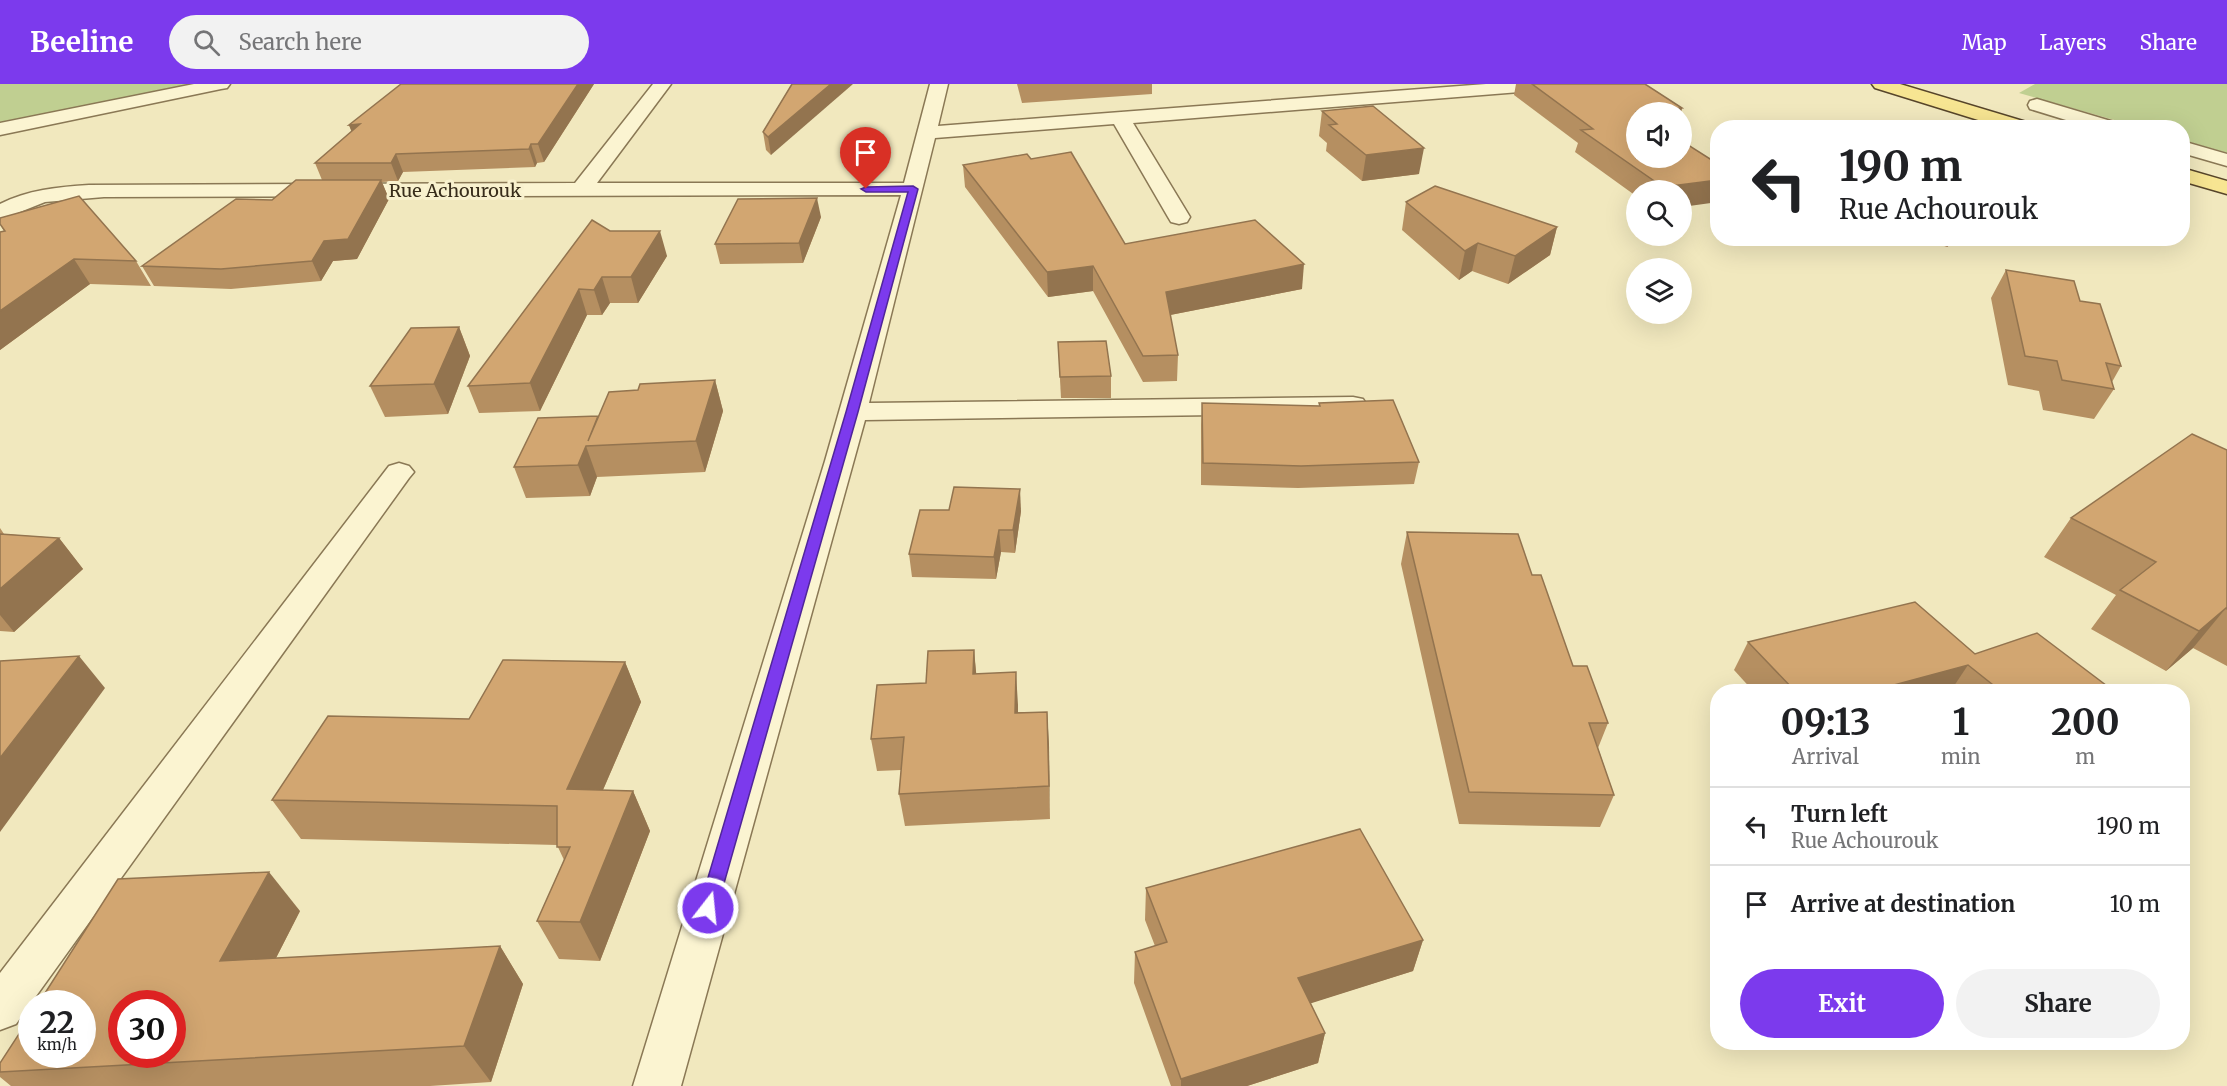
<!DOCTYPE html>
<style>
:root{--surface:#fff;--page:#f2f2f2;--text:#202124;--muted:#757577;--line:#e0e0e0;--accent:#7c3aed}
body{margin:0;font-family:Merriweather,serif;background:var(--page);color:var(--text);height:100vh;display:flex;flex-direction:column;font-size:22px;white-space:nowrap}
*{box-sizing:border-box;margin:0}
p{font-size:20px;color:var(--muted)}
.icon{flex:none;width:33px;height:33px;fill:none;stroke:currentColor;stroke-width:2;stroke-linecap:round;stroke-linejoin:round}
.map{position:relative;flex:1;overflow:hidden}
.panel{position:absolute;left:1710px;top:600px;width:480px;height:366px;display:flex;flex-direction:column;background:var(--surface);border-radius:24px;box-shadow:0 6px 24px #0002}
.panel>*{flex:none}
.top-card{position:absolute;left:1710px;top:36px;width:480px;height:126px;border-radius:24px;box-shadow:0 6px 24px #0002;background:#fff;color:var(--text);overflow:hidden}
.controls{position:absolute;left:1626px;top:18px;display:grid;gap:12px}
.controls a{display:grid;place-items:center;width:66px;height:66px;border-radius:50%;background:var(--surface);box-shadow:0 6px 24px #0002;font-size:30px}
.speed{position:absolute;left:18px;top:906px;display:flex;gap:12px;font-size:30px;font-weight:700;text-align:center}
.speed>*{display:grid;place-content:center;width:78px;height:78px;border-radius:50%;background:var(--surface);box-shadow:0 6px 24px #0002;line-height:1}
.speed small{font-size:15px;font-weight:400}
.speed .limit{border:9px solid #d22;background:#fff;color:#111}
.pin{position:absolute;display:grid;place-items:center;width:51px;height:51px;color:#fff;margin:-62px -26px;border-radius:50% 50% 50% 0;rotate:-45deg;box-shadow:0 0 6px #0007}
.pin .icon{rotate:45deg}
.me{position:absolute;width:66px;margin:-33px;rotate:16deg;stroke-linejoin:round;filter:drop-shadow(0 0 4px #0008)}
.turn{display:flex;align-items:center;gap:21px;height:126px;padding:0 30px;font-size:27px}
.turn .icon{width:78px;height:78px;stroke-width:2.5}
.turn b{display:block;font-size:42px;line-height:51px}
.eta{display:flex;justify-content:space-evenly;align-items:center;height:102px;text-align:center}
.eta b{font-size:36px;font-weight:700;line-height:42px}
.primary-button{display:flex;gap:12px;margin-top:auto;padding:12px 30px}
.primary-button a{flex:1;height:69px;border-radius:36px;background:var(--accent);color:#fff;font-size:24px;font-weight:700;line-height:69px;text-align:center}
.primary-button a+a{background:var(--page);color:var(--text)}
ul{padding:0;list-style:none}
li{display:flex;align-items:center;gap:18px;height:78px;padding:0 30px;border-top:2px solid var(--line)}
li div{flex:1}
li b{display:block;font-size:22px}
li em{font-style:normal}
header{display:flex;align-items:center;gap:36px;box-sizing:border-box;height:84px;padding:0 30px;background:var(--accent);color:#fff}
header strong{font-size:28px}
nav{display:flex;gap:33px;margin-inline-start:auto;font-size:21px}
.search{width:420px;height:54px;background:var(--page);display:flex;align-items:center;gap:15px;box-sizing:border-box;padding:0 21px;border-radius:33px;color:var(--muted);font-size:22px}
.map>svg:first-child{display:block}
.green{fill:#c0cf91}
.lines{fill:none;stroke-linecap:round;stroke-linejoin:round}
.street-casing{stroke:#8a7855;stroke-width:3}
.primary-casing{stroke:#57452a;stroke-width:3}
.street{fill:#fbf4d1;fill-rule:evenodd}
.primary{fill:#f7e592;fill-rule:evenodd}
.wall{fill:#b58f61}
.shaded-wall{fill:#93744f}
.building{fill:#d2a671;stroke:#93744f;stroke-width:1.5;fill-rule:evenodd}
.route{fill:#7c3aed;stroke:#51269a;stroke-width:1.5}
.labels{text-anchor:middle;stroke-width:6;stroke-linejoin:round;paint-order:stroke}
.far-street-label{font-size:18px;fill:#382d1b;stroke:#f8f1ce}
</style>
<header>
<strong>Beeline</strong>
<div class="search"><svg class="icon" aria-label="search" viewBox="0 0 24 24"><circle cx="10" cy="10" r="6"/><path d="M15 15l6 6"/></svg>Search here</div>
<nav><a>Map</a><a>Layers</a><a>Share</a></nav>
</header>
<div class="map">
<svg width="2227" height="1002" viewBox="0 0 2227 1002">
<rect width="100%" height="100%" fill="#f1e8be"/>
<!-- green -->
<g class="green">
<path d="M0,0h194l-194,38z"/>
<path d="M2035,0h192v69l-44,-13 -1,-12 -43,-1 -120,-34z"/>
</g>
<g class="lines">
<defs>
<g id="street">
<path d="M194,0h36l-3,4 -6,1 -221,46v-12z"/>
<path d="M653,0h18l-74,99h307l26,-99h18l-10,42 548,-42h79l-3,4 -6,1 -423,34 57,94 -3,5 -8,2 -8,-2 -3,-5 -54,-93 -179,14 -66,265 484,-6 10,2 4,6 -4,6 -10,2 -488,7 -184,666h-48l192,-625 76,-266 -797,2 -59,5 -45,18v-16c27,-14 58,-17 89,-19l486,-2z"/>
<path d="M2037,15l84,25 2,4h-31l-62,-19 -2,-4 2,-4z"/>
<path d="M2182,57l45,13v12l-45,-13z"/>
<path d="M399,379l10,3 5,6 -5,6 -393,546 -16,6v-57l389,-507z"/>
</g>
<g id="primary">
<path d="M1872,0h28l133,40 2,4h-31l-129,-40z"/>
<path d="M2182,84l45,13v13l-45,-13z"/>
</g>
</defs>
<!-- street casing -->
<use href="#street" class="street-casing"/>
<!-- primary casing -->
<use href="#primary" class="primary-casing"/>
<!-- street -->
<use href="#street" class="street"/>
<!-- primary -->
<use href="#primary" class="primary"/>
</g>
<!-- wall -->
<g class="wall">
<path d="M594,0l-50,78 -7,1 -2,4 -132,5 -5,9 -16,1 7,17 -32,60 -24,2 -12,20 -90,8 -77,-3 -12,-20 130,-66 50,-20 -7,-17 37,-31 -3,-7z"/>
<path d="M792,0l-21,71 -5,-5 -3,-18z"/>
<path d="M1017,0h135v10l-130,9z"/>
<path d="M1516,0h129l37,24 -1,4h-45l46,78h-46v6l-61,-44 3,-9 -64,-48z"/>
<path d="M1322,27l97,63 -57,7 -36,-30 1,-8 -8,-7z"/>
<path d="M1031,75l94,85 177,45 -132,26 8,40 -1,26 -34,1 -50,-91 -45,6 -83,-110 -2,-22z"/>
<path d="M1406,118l151,25 -7,28 -42,29 -36,-13 -13,9 -57,-50z"/>
<path d="M821,133l-18,46 -83,1 -5,-20z"/>
<path d="M0,140l136,37 15,25 -61,-2 -90,66v-118l4,-1z"/>
<path d="M610,147l57,25 -29,47h-28l-8,12h-15l-47,96 -61,2 -11,-27z"/>
<path d="M1923,154h36l-12,9z"/>
<path d="M2006,186l74,31 41,65 -9,16 2,7 -20,30 -51,-9 -4,-19 -31,-6 -17,-87z"/>
<path d="M459,243l11,29 -22,58 -63,3 -15,-31z"/>
<path d="M1058,258l53,34v22h-50z"/>
<path d="M715,296l8,31 -18,61 -108,5 -7,19 -64,2 -12,-31 84,-51 40,-26z"/>
<path d="M1202,319l117,3v-3l100,59 -5,22 -116,4 -97,-3v-60z"/>
<path d="M2227,366v216l-34,-18 -27,23 -75,-42 25,-34 -72,-38 27,-39z"/>
<path d="M1021,427l-6,42 -14,-1 -5,27 -84,-2 -3,-23z"/>
<path d="M0,444l4,6 55,4 24,31 -69,63 -14,-1z"/>
<path d="M1407,448l125,43 41,91 35,57 -10,25 16,47 -14,32 -141,-3 -58,-260z"/>
<path d="M1748,558l227,12 140,38h-361l-20,-22z"/>
<path d="M974,566l2,24 42,31v7h29l3,107 -145,7 -6,-32 2,-24 -24,1 -6,-32 55,-56z"/>
<path d="M625,578l16,40 -38,88 30,1 17,40 -50,130 -41,-2 -22,-38 27,-61 -7,-15 -256,-6 -29,-39 197,-81z"/>
<path d="M1146,804l277,52 -10,31 -103,32 15,30 -7,30 -71,23h-76l-37,-103 1,-31 20,-6 -10,-26z"/>
<path d="M300,827l-24,47 224,-12 23,38 -32,98 -61,4h-419l-11,-9v-14z"/>
</g>
<!-- shaded-wall -->
<g class="shaded-wall">
<path d="M578,0h16l-50,78 -6,-18z"/>
<path d="M831,0h22l-82,71 -3,-18z"/>
<path d="M1682,24l-1,4h-39z"/>
<path d="M360,40l-4,19 -7,-18z"/>
<path d="M531,60l6,19 -2,4 -6,-18z"/>
<path d="M1424,64l-5,26 -57,7 4,-26z"/>
<path d="M396,70l7,18 -5,9 -7,-18z"/>
<path d="M381,96l8,19 -32,60 -24,2 -12,20 -9,-20 12,-20z"/>
<path d="M1718,96v22l-36,5v-17h-20l1,-3z"/>
<path d="M817,114l4,19 -18,46 -4,-20z"/>
<path d="M1557,143l-7,28 -42,29 7,-28z"/>
<path d="M660,147l7,25 -29,47 -7,-26z"/>
<path d="M1952,154h7l-12,9z"/>
<path d="M1478,159l-6,28 -13,9 6,-29z"/>
<path d="M74,175l16,25 -90,66v-39z"/>
<path d="M1304,180l-2,25 -137,27 1,-24z"/>
<path d="M1093,182v25l-45,6 -1,-25z"/>
<path d="M602,193l8,26 -8,12 -8,-25z"/>
<path d="M579,205l8,26 -47,96 -10,-28z"/>
<path d="M459,243l11,29 -22,58 -14,-30z"/>
<path d="M715,296l8,31 -18,61 -9,-31z"/>
<path d="M586,362l11,31 -7,19 -12,-31z"/>
<path d="M1020,405l1,22 -6,42 -2,-23z"/>
<path d="M999,446l2,22 -5,27 -2,-22z"/>
<path d="M59,454l24,31 -69,63 -14,-17v-26z"/>
<path d="M2226,524l-33,40 -27,23 33,-40z"/>
<path d="M974,566l3,32 -4,-8z"/>
<path d="M79,572l26,32 -105,144v-74z"/>
<path d="M625,578l16,40 -55,127 -19,-40z"/>
<path d="M1968,581l-18,27h-82z"/>
<path d="M1016,588l2,33v40l-3,-32z"/>
<path d="M1047,628l2,32 1,75 -1,-33z"/>
<path d="M633,707l17,40 -50,130 -20,-39z"/>
<path d="M269,788l31,39 -45,88 -35,-38z"/>
<path d="M1423,856l-10,31 -120,38 5,-31z"/>
<path d="M500,862l23,38 -32,98 -27,-36z"/>
<path d="M1325,949l-7,30 -71,23h-66v-7z"/>
</g>
<!-- building -->
<g class="building">
<path d="M401,0h177l-40,60h-7l-2,5 -133,5 -5,9h-76l45,-39 -11,1z"/>
<path d="M792,0h39l-63,53 -5,-5z"/>
<path d="M1532,0h113l37,24 -46,4v46h46v-17l36,23v16l-55,7 -82,-57 12,-1z"/>
<path d="M1373,22l51,42 -58,7 -37,-30 8,-1 -15,-13z"/>
<path d="M1071,68l54,92 130,-24 49,44 -138,28 12,63 -35,1 -50,-90 -46,6 -84,-107 64,-11 4,5z"/>
<path d="M296,96h85l-33,59 -24,2 -12,20 -91,8 -79,-3 94,-67 36,1z"/>
<path d="M1435,102l122,41 -42,29 -37,-13 -13,8 -59,-49z"/>
<path d="M79,112l57,65 -62,-2 -74,52v-79l5,-1 -5,-7v-6z"/>
<path d="M817,114l-18,45 -84,1 23,-45z"/>
<path d="M592,136l18,11h50l-29,46h-29l-8,13 -15,-1 -49,94 -62,3z"/>
<path d="M2006,186l68,11 6,20 20,3 21,62 -15,-3 8,26 -52,-9 -5,-19 -32,-5z"/>
<path d="M459,243l-25,57 -64,2 41,-58z"/>
<path d="M1106,257l5,35 -51,1 -2,-35z"/>
<path d="M715,296l-19,61 -110,5 -8,19 -64,2 24,-49 60,-2 -10,25 21,-49 29,-2 2,-6z"/>
<path d="M1393,316l26,62 -118,4 -98,-3 -1,-60 118,3 -1,-3z"/>
<path d="M2192,350l35,16v159l-1,-1 -27,23 -79,-41 36,-28 -85,-44z"/>
<path d="M954,403l66,2 -7,41h-14l-5,27 -85,-3 11,-44h29z"/>
<path d="M1407,448l111,2 14,41h9l32,91h14l21,57h-19l25,72 -145,-3z"/>
<path d="M0,450l59,4 -59,51z"/>
<path d="M1915,518l60,52 62,-21 78,59h-113l-34,-27 -100,27h-72l-48,-50z"/>
<path d="M974,566l-1,24 43,-2 -1,41 32,-1 2,74 -150,8 5,-57 -33,2 6,-54 49,-2 2,-32z"/>
<path d="M79,572l-79,102v-97z"/>
<path d="M503,576l122,2 -58,127 66,2 -53,131 -43,-1 33,-74h-13v-41l-285,-6 56,-84 141,3z"/>
<path d="M1360,745l63,111 -125,38 27,55 -144,46 -46,-127 32,-10 -21,-54z"/>
<path d="M269,788l-49,89 280,-15 -36,100 -464,26v-9l32,-49v40h50v-50h-44l80,-125zM122,920h50v50h-50z"/>
</g>
<!-- route -->
<path class="route" d="M913,102l5,3 -60,223 -141,496 -2,6 -7,2 -6,-2 -3,-6 147,-496 62,-220h-42l-5,-3 5,-2z"/>
<g class="labels">
<!-- far-street labels -->
<g class="far-street-label">
<text x="455" y="113">Rue Achourouk</text>
</g>
</g>
</svg>
<div class="controls">
<a><svg class="icon" aria-label="sound" viewBox="0 0 24 24"><path d="M4 9h4l5-4v14l-5-4H4zM17 9q2 3 0 6"/></svg></a>
<a><svg class="icon" aria-label="search" viewBox="0 0 24 24"><circle cx="10" cy="10" r="6"/><path d="M15 15l6 6"/></svg></a>
<a><svg class="icon" aria-label="layers" viewBox="0 0 24 24"><path d="M12 4l9 5-9 5-9-5zM3 14l9 5 9-5"/></svg></a>
</div>
<div class="speed"><div>22<small>km/h</small></div><div class="limit">30</div></div>
<div class="pin" style="left:866px;top:105px;background:#d93025"><svg class="icon" aria-label="arrive" viewBox="0 0 24 24"><path d="M6 21V4h12l-3 4 3 4H6"/></svg></div>
<svg class="me" style="left:708px;top:824px" viewBox="-20 -20 40 40"><circle r="17" fill="#7c3aed" stroke="#fff" stroke-width="3"/><path d="M0-11L8 9 0 5-8 9z" fill="#fff"/></svg>
<div class="top-card">
<div class="turn"><svg class="icon" aria-label="left" viewBox="0 0 24 24"><path d="M17 20v-9H6M10 6l-5 5 5 5"/></svg><div><b>190 m</b>Rue Achourouk</div></div>
</div>
<section class="panel">
<div class="eta">
<div><b>09:13</b><p>Arrival</p></div>
<div><b>1</b><p>min</p></div>
<div><b>200</b><p>m</p></div>
</div>
<ul>
<li><svg class="icon" aria-label="left" viewBox="0 0 24 24"><path d="M17 20v-9H6M10 6l-5 5 5 5"/></svg><div><b>Turn left</b><p>Rue Achourouk</p></div><em>190 m</em></li>
<li><svg class="icon" aria-label="arrive" viewBox="0 0 24 24"><path d="M6 21V4h12l-3 4 3 4H6"/></svg><div><b>Arrive at destination</b></div><em>10 m</em></li>
</ul>
<div class="primary-button"><a>Exit</a><a>Share</a></div>
</section>
</div>
